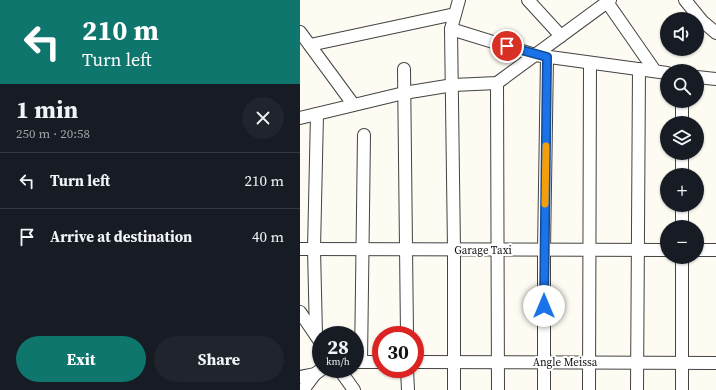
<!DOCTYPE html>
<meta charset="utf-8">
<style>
:root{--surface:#171b24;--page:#20242c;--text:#f1f3f6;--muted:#9ea1a6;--line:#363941;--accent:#0f766e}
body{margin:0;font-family:"Source Serif 4",serif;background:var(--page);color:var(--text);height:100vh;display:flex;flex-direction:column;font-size:15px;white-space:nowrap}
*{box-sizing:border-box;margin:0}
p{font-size:13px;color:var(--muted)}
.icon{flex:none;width:22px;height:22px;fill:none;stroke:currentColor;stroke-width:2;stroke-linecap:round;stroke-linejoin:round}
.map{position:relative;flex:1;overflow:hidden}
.drawer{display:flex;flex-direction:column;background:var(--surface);width:300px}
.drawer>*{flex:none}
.banner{background:#0f766e;color:#fff;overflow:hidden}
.controls{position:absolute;left:360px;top:12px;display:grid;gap:8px}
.controls a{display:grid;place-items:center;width:44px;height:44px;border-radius:50%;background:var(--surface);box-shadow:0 1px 3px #0004;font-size:20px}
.speed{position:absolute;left:12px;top:326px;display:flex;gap:8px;font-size:20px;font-weight:700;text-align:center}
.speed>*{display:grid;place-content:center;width:52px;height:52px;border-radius:50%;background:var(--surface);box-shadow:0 1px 3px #0004;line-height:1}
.speed small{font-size:10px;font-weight:400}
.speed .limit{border:6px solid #d22;background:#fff;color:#111}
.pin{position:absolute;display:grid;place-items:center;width:34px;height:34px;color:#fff;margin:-17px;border:2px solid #fff;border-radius:50%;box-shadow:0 1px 4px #0007}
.me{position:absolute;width:44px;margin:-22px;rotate:0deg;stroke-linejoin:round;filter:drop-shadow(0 0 3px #0008)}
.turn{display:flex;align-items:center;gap:14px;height:84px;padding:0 16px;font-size:18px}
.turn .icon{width:52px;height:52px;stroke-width:2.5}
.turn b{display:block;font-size:28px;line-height:34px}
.round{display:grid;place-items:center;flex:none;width:42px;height:42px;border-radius:21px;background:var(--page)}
.summary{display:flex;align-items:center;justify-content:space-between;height:68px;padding:0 16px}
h1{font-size:24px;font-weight:700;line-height:30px}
.action{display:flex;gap:8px;margin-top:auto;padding:8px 16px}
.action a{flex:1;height:46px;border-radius:24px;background:var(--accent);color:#fff;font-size:16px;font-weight:700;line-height:46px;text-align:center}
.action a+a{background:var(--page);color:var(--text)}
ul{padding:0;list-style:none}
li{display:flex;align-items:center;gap:12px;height:56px;padding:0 16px;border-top:1px solid var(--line)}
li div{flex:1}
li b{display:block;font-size:15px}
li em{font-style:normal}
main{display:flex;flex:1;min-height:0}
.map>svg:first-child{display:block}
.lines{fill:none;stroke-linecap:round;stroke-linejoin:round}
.minor-casing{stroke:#434343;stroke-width:14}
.minor{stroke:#fff;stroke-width:12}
.route-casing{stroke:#114b97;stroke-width:10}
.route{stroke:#1a73e8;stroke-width:7}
.slow{stroke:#f59e0b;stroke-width:7}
.labels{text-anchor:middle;stroke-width:4;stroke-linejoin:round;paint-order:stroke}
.street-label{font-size:11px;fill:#101010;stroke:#fff}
</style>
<main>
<section class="drawer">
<div class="banner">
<div class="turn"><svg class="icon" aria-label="left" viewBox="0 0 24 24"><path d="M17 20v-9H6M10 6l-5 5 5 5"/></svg><div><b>210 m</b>Turn left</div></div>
</div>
<div class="summary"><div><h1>1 min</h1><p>250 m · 20:58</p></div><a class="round"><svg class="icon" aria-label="close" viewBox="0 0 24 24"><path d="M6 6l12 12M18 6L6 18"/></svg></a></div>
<ul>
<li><svg class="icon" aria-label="left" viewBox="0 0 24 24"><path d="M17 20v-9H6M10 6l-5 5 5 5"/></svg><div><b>Turn left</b></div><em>210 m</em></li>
<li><svg class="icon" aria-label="arrive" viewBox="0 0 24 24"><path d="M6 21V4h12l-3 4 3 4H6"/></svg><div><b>Arrive at destination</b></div><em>40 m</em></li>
</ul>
<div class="action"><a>Exit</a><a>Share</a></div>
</section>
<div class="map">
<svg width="416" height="390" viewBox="0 0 416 390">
<rect width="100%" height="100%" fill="#fefbf3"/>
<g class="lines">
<defs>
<g id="minor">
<path d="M228,0l33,36"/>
<path d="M385,0l17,21 14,12"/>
<path d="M307,2l48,69"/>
<path d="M151,29l84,26 132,18"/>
<path d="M0,32l53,72"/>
<path d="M10,45l145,-31"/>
<path d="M104,69l3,266"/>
<path d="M397,77l19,2"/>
<path d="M197,83l1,307"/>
<path d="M0,118l104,-25 49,-8 44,-2 113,-83"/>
<path d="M382,123v-22"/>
<path d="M382,175v-22"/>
<path d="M382,227v-22"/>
<path d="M0,249l367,1"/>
<path d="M397,250h19"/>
<path d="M0,312l21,31"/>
<path d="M16,335l-2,-86 3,-135"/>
<path d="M55,362h26"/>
<path d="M61,362l3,-227"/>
<path d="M115,362l301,1"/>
<path d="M39,369l15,21"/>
<path d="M107,369l1,21"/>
<path d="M0,377l15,-3 7,-5"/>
<path d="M3,390l12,-16"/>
<path d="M154,390v-140l-3,-221 8,-29"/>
<path d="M244,390v-140l3,-193"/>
<path d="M289,390l1,-327"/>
<path d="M337,390l2,-321"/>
<path d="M382,390v-133"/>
</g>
</defs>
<!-- minor casing -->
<use href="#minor" class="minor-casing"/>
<!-- minor -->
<use href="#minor" class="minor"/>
</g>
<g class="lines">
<defs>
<path id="route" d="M207,46l40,11 -3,249"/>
</defs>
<!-- route casing -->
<use href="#route" class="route-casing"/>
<!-- route -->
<use href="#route" class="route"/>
<!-- slow -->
<path class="slow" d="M245,204l1,-58"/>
</g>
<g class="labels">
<!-- street labels -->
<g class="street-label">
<text x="183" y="254">Garage Taxi</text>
<text x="265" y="366">Angle Meissa</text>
</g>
</g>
</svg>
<div class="controls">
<a><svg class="icon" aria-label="sound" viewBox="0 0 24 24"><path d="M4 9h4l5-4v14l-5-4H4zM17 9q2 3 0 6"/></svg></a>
<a><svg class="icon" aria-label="search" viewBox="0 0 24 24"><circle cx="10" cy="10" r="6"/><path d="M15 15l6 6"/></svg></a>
<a><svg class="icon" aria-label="layers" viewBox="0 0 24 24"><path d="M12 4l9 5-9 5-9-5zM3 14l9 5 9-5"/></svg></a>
<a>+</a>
<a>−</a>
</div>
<div class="speed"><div>28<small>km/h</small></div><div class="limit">30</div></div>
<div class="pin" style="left:207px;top:46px;background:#d93025"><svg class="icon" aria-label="arrive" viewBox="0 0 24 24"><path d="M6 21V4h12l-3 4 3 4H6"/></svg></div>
<svg class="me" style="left:244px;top:306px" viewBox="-20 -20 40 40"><circle r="19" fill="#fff"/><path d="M0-13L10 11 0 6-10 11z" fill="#1a73e8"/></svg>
</div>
</main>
